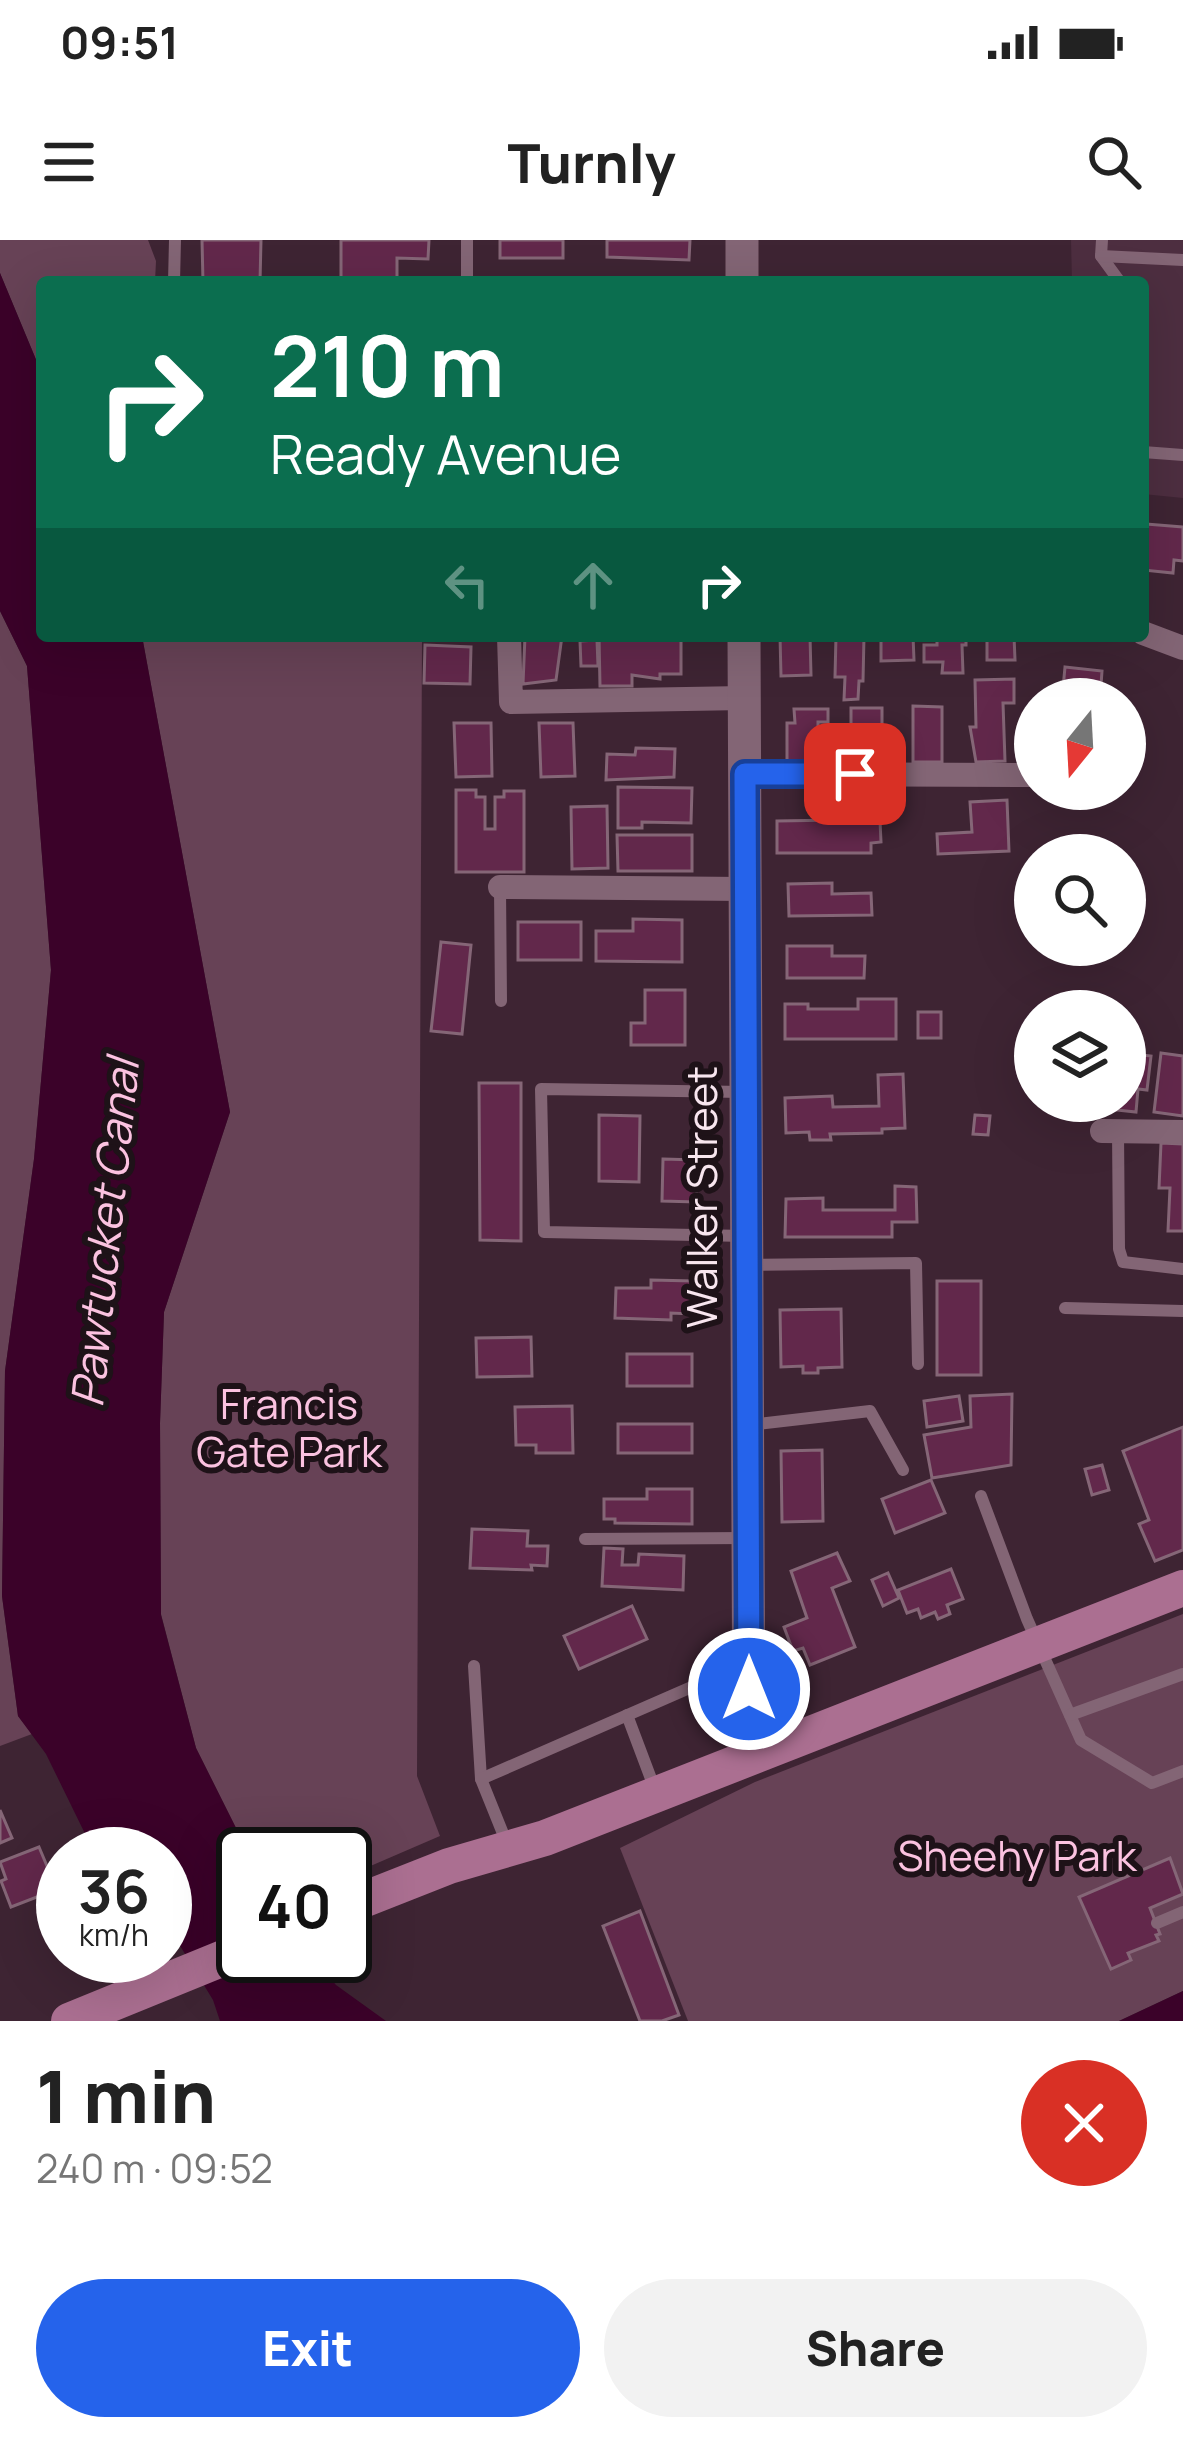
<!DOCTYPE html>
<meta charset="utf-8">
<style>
:root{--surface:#fff;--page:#f2f2f2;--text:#222;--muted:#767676;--accent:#2563eb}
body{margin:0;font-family:Manrope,sans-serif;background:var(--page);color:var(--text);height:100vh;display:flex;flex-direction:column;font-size:45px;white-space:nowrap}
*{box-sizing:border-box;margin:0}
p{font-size:39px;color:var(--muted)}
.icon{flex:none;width:66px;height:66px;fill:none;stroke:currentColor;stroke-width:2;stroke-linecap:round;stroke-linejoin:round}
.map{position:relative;height:1781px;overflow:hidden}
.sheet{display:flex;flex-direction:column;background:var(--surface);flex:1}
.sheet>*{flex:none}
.top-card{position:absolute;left:36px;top:36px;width:1113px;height:366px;border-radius:12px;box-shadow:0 12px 48px #0002;background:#0b6e4f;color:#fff;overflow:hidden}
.needle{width:78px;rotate:198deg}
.controls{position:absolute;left:1014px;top:438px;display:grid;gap:24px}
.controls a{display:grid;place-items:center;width:132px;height:132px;border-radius:50%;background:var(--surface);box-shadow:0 12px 48px #0002;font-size:60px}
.speed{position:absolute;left:36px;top:1587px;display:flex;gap:24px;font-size:60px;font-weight:700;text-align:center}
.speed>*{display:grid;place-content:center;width:156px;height:156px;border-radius:50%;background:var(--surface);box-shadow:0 12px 48px #0002;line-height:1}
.speed small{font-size:30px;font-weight:400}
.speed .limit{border:6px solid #111;border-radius:18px;background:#fff;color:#111}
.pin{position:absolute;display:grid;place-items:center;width:102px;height:102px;color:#fff;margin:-51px;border-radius:24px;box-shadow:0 6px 18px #0006}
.me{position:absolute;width:132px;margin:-66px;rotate:0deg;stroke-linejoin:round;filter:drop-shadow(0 0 9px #0008)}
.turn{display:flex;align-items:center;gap:42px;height:252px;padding:0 36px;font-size:54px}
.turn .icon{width:156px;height:156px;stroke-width:2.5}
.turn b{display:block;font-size:84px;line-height:102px}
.lanes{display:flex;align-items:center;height:114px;padding:0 36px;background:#0003;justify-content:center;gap:60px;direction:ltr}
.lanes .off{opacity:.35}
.round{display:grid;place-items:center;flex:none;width:126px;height:126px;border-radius:63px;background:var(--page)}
.head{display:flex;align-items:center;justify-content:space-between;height:204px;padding:0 36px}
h1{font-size:72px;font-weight:800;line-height:90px}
.action{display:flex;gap:24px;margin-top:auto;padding:24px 36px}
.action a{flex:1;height:138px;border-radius:72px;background:var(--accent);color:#fff;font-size:48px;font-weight:800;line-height:138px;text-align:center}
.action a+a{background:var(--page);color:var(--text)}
.status{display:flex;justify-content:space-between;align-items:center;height:84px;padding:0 60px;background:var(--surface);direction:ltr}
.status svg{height:33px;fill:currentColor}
header{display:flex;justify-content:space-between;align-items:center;height:156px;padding:0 36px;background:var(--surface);font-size:54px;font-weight:800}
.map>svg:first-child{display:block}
.built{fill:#4d2e40}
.green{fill:#674256}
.water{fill:#3b0229}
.building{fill:#62284b;stroke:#856677;stroke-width:3}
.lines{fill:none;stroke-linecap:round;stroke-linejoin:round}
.lane{stroke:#836575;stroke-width:12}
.street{stroke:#836575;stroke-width:24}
.secondary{stroke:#836575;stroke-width:33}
.primary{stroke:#ab6f91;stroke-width:36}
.route-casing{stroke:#184099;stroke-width:30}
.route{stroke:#2563eb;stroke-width:21}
.labels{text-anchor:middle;stroke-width:12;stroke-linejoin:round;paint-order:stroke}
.street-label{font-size:42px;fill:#f8e6ef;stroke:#1e1218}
.park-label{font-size:42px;fill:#fbc2e0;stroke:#1e1218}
.water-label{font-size:45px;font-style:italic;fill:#fbc2e0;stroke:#1e1218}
</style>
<div class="status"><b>09:51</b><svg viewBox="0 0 49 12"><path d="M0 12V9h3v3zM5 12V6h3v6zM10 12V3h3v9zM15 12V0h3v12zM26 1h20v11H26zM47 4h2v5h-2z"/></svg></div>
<header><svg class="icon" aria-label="menu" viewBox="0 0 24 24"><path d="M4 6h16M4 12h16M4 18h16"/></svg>Turnly<svg class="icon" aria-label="search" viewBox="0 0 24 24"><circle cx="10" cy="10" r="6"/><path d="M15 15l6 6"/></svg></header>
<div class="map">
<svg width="1183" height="1781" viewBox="0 0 1183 1781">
<rect width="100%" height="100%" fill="#3e2433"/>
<!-- built -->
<path class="built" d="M1071,0h112v258l-40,-4v-212h-71z"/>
<!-- green -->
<g class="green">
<path d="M0,0h148l8,21 -1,21h-113v92l-42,-101z"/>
<path d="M0,371l27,55 24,304 -17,189 -29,212 -3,225 16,120 14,18 -32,12z"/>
<path d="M142,396h280l-5,1140 23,60 -95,41v-23h-96l-53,-106 -35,-134 -1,-191 4,-111 66,-200z"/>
<path d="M1183,1374v377l-64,30h-431l-68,-173 135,-66z"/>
</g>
<!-- water -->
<g class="water">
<path d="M0,33l42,101v262h100l88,476 -66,200 -4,111 1,192 35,133 53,106h-6v102h69l24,29 50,36h-166l-7,-21 -48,-79v-67h-70l-49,-100 -28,-38 -16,-120 3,-225 29,-212 17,-189 -24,-304 -27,-55z"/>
<path d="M1183,1751v30h-64z"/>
</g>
<!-- building -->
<g class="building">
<path d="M202,0h59l-1,42h-57z"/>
<path d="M341,0h88l-1,19 -31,-1v24h-56z"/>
<rect x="500" y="0" width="63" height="18"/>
<path d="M607,0h83l-1,20 -82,-3z"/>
<path d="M1146,284l37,3v34l-9,-1 -1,13 -30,-3z"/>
<path d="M525,396h37l-6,44 -33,4z"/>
<path d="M599,396h82v38h-21v5l-28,-4v11h-32z"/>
<path d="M780,396h30l1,39 -30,1z"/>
<path d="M836,396h28l-1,45h-4l-1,18 -14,1 1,-23h-10z"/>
<path d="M881,396h32l1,24 -33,1z"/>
<path d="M937,396h29v9h-4l1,28h-21l1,-11h-19v-17h13z"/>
<path d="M987,396h27l1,24h-28z"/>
<path d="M597,400l1,26h-17l-1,-25z"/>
<path d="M425,405l46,2 -1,37 -46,-1z"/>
<path d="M1065,427l37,4 -2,28h-38z"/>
<path d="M1014,439v24h-11l2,58 -29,1 -6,-35h6l-1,-47z"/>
<path d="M913,466l29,1v55h-29z"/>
<path d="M851,468h31v55l-31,-1z"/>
<path d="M794,469h34v13h-10v40l-31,1v-40h8z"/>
<path d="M454,483h37l1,53 -36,1z"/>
<path d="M539,483h34l2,53 -34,1z"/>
<path d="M636,508l39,1 -1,28 -68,3 1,-26 28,1z"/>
<path d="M618,547l74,1 -1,35 -49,-1v6h-24z"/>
<path d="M456,550h20v7h9v32h10v-32h9v-6h20v81h-68z"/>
<path d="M1007,560l2,51 -71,3 -1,-20 35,-2 -2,-30z"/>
<path d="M607,566l1,62 -36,1 -1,-62z"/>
<path d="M836,570l24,1v10h20l1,21 -10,1v10h-94v-32l59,-1z"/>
<path d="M617,595h75v36h-74z"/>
<path d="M832,643v11l39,-1 1,22 -83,1 -1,-32z"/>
<path d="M633,679l49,1v42l-86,-1v-30h37z"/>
<rect x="518" y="682" width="63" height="38"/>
<path d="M441,702l30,3 -9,89 -31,-3z"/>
<path d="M787,706h45v10h33l-1,22h-77z"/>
<path d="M645,750h40v55h-54v-22h14z"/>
<path d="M858,759h38v40h-111v-35h23v5h50z"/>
<rect x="918" y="772" width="23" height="26"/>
<path d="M1125,813l26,3 -4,34 -9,-1 -2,23 -29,-3v-8h18z"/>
<path d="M1161,813l22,3v60l-29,-4z"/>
<path d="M903,834l2,54 -23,1v4l-52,1 1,6h-21l-1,-8 -23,1 -1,-35 47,-2 1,11 46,-1 -1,-31z"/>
<path d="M479,843h42v158l-41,-1z"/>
<path d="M1045,861h54l-1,9 -53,-5z"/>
<path d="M599,875l41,1 -1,66 -40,-1z"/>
<path d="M975,875l15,1 -2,19 -15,-1z"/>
<path d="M1161,903l22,1v87h-15l2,-43h-11z"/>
<path d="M663,919l34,1 -1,42 -34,-1z"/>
<path d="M895,946l21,1 1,35h-25v15h-107l1,-38 37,-1v12h72z"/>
<path d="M651,1040l42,1 -1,33 -21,-1v7l-56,-2 1,-30h35z"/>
<rect x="937" y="1041" width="44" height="94"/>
<path d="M841,1069l1,58 -24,1v5h-15v-7l-22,1 -1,-57z"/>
<path d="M531,1097l1,39 -55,1 -1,-39z"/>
<rect x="627" y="1114" width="65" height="32"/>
<path d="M1012,1154l-1,71 -79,13 -8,-43 47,-8 -1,-31z"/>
<path d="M959,1156l4,25 -36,6 -3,-26z"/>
<path d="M572,1166l1,47h-37v-8h-20l-1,-38z"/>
<rect x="618" y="1184" width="74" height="29"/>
<path d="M1183,1187v123l-28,11 -16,-37 10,-4 -26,-69z"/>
<path d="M822,1210l1,71 -41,1 -1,-71z"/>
<path d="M1102,1225l7,25 -17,5 -7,-26z"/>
<path d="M931,1240l14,33 -50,20 -13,-34z"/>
<path d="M647,1249h45v35l-77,-1v-4h-11v-20h43z"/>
<path d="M472,1289l56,2 -1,15h21l-1,20 -16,-1 1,5 -62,-2z"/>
<path d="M604,1308l19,1 -1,16h16l1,-11 45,2 -1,34 -81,-4z"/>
<path d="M837,1313l13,28 -18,7 23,59 -45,18 -7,-17 -10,3 -9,-24 23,-9 -16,-47z"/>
<path d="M951,1329l12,30 -16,6 3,9 -12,5 -3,-7 -14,6 -3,-9 -11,4 -9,-23z"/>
<path d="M888,1333l11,25 -16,8 -11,-26z"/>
<path d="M632,1366l15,33 -68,30 -15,-33z"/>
<path d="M0,1570l12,28 -12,5z"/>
<path d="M39,1607l8,19 7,-3 9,24 -52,20 -10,-26 5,-2 -6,-17z"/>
<path d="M1170,1618l13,36 -33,14 10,26 -4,1 3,6 -31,12 3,7 -20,9 -32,-72z"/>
<path d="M640,1671l39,104 -17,6h-22l-37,-95z"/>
</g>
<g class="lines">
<!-- lane -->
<g class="lane">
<path d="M467,0v42"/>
<path d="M1102,0l-1,16 19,26"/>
<path d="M1101,16l82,4"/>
<path d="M174,42l1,-42"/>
<path d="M1143,212l40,3"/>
<path d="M500,648l1,113"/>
<path d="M745,852l-204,-3 3,143 202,4"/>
<path d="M1118,892l1,117 4,13 60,7"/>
<path d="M748,1025l168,-2 2,101"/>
<path d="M1065,1068l118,3"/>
<path d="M749,1185l121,-14 33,59"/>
<path d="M981,1256l46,123 54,121 71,43 31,-12"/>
<path d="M585,1299l162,-1"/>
<path d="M474,1426l7,113"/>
<path d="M627,1475l29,77"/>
<path d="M1070,1475l113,-41"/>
<path d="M508,1606l-27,-67 261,-114"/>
<path d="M1157,1683l26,-11"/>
</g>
<!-- street -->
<g class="street">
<path d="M1143,393l40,15"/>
<path d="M509,396l2,66 233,-4"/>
<path d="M745,534l290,1"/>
<path d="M500,647l245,2"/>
<path d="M1102,891l81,1"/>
</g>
<!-- secondary -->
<g class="secondary">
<path d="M742,0v42"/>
<path d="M744,396l5,1121"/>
</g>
<!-- primary -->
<g class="primary">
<path d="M345,1667l104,-41 96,-28 638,-250"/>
<path d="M69,1781l174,-71"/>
</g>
</g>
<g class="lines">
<defs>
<path id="route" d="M749,1449l-4,-915h110"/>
</defs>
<!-- route casing -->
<use href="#route" class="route-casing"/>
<!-- route -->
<use href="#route" class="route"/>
</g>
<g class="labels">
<!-- street labels -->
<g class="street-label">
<text transform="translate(702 957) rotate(-90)" y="15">Walker Street</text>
</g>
<!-- park labels -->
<g class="park-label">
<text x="289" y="1179">Francis<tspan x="289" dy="48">Gate Park</tspan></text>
<text x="1017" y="1631">Sheehy Park</text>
</g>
<!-- water labels -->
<g class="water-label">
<text transform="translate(105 993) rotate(-84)" y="16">Pawtucket Canal</text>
</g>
</g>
</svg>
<div class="controls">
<a><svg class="needle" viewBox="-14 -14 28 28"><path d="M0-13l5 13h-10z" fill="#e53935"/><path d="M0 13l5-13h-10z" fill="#767676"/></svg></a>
<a><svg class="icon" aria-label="search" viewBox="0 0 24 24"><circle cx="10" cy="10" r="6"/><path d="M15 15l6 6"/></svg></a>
<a><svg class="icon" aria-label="layers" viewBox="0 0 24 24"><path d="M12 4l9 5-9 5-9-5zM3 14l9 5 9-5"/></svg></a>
</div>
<div class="speed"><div>36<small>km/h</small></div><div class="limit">40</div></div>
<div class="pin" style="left:855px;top:534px;background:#d93025"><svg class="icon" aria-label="arrive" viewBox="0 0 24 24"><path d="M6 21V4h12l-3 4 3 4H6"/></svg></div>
<svg class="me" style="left:749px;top:1449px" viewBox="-20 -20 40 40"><circle r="17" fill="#2563eb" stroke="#fff" stroke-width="3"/><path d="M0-11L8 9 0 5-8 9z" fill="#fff"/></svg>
<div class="top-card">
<div class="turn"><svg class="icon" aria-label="right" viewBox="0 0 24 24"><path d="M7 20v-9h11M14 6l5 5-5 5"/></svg><div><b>210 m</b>Ready Avenue</div></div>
<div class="lanes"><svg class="icon off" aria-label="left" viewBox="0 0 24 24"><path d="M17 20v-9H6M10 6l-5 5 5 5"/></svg><svg class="icon off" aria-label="ahead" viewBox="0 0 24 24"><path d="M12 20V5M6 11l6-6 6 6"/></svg><svg class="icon" aria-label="right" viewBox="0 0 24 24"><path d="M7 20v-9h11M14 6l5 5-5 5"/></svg></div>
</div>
</div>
<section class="sheet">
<div class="head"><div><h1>1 min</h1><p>240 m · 09:52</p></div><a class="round" style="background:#d93025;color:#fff"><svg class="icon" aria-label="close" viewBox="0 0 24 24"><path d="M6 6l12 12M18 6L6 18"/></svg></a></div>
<div class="action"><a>Exit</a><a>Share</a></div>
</section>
